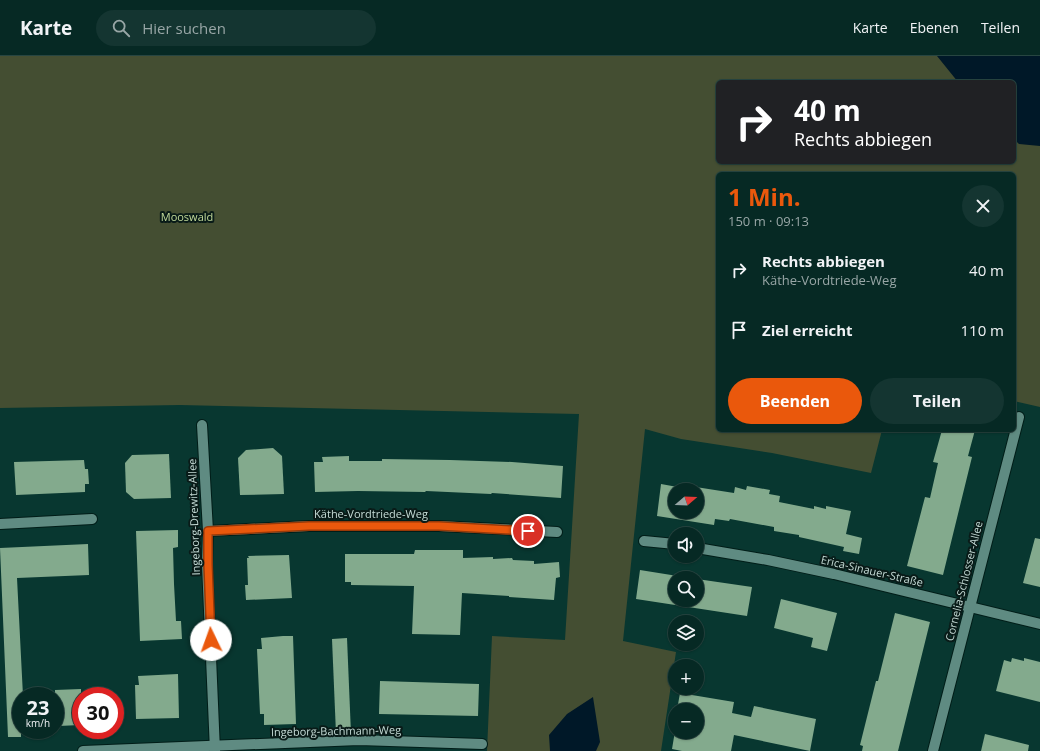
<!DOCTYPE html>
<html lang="de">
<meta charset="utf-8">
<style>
:root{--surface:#062924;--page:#143531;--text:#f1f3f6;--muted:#98a6a6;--line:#274541;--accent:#ea580c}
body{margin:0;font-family:"Open Sans",sans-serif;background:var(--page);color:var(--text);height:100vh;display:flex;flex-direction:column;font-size:15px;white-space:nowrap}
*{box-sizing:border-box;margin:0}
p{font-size:13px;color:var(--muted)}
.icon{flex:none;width:22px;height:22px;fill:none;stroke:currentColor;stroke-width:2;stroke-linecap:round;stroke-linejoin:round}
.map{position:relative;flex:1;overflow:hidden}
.side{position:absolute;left:716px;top:116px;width:300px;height:260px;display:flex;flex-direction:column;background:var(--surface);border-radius:6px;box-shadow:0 1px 3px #0004,0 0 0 1px var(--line)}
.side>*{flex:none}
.banner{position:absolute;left:716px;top:24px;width:300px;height:84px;border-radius:6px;box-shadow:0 1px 3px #0004,0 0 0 1px var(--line);background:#202124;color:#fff;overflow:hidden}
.needle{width:26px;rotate:71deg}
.tools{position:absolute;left:668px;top:427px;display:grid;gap:8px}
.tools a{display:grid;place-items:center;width:36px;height:36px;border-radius:50%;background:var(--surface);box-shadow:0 1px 3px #0004,0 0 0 1px var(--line);font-size:20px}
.speed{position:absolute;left:12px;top:631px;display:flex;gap:8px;font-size:20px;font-weight:700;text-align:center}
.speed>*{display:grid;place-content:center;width:52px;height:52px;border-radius:50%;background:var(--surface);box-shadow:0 1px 3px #0004,0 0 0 1px var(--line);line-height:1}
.speed small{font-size:10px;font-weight:400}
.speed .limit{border:6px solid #d22;background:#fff;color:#111}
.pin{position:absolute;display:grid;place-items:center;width:34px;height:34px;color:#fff;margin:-17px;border:2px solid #fff;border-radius:50%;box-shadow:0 1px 4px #0007}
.me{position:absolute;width:44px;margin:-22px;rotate:357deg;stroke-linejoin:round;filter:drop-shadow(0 0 3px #0008)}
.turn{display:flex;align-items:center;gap:14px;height:84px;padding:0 12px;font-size:18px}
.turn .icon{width:52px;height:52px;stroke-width:2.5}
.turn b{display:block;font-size:28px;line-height:34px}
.round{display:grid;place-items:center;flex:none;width:42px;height:42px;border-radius:21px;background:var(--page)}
.summary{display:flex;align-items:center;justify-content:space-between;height:68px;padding:0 12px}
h1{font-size:24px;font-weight:700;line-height:30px;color:var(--accent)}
.action{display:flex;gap:8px;margin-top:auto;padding:8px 12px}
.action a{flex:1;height:46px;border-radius:24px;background:var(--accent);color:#fff;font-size:16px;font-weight:700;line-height:46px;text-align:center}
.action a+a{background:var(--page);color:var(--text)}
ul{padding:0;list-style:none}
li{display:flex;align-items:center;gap:12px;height:60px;padding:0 12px}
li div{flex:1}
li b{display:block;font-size:15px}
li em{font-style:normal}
header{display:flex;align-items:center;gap:24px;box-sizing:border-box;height:56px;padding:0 20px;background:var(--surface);border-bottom:1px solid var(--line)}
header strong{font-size:19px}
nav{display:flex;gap:22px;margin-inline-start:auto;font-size:14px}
.search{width:280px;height:36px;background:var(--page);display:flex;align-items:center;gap:10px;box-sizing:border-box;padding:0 14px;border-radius:22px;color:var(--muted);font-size:15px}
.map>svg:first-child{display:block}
.green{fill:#444e32;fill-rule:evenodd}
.water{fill:#001828}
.building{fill:#83aa8d;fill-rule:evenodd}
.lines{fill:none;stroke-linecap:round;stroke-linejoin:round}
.minor-casing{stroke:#001d18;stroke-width:12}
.minor{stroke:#5f8b82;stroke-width:10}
.route-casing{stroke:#983908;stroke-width:10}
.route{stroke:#ea580c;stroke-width:7}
.labels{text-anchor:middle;stroke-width:4;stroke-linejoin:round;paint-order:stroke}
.park-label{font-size:11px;fill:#c3da9a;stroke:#091b18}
.street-label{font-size:11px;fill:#c5dbd6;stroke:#091b18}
</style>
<header>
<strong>Karte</strong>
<div class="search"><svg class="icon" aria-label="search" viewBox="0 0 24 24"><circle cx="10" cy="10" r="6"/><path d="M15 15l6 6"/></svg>Hier suchen</div>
<nav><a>Karte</a><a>Ebenen</a><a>Teilen</a></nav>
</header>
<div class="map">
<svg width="1040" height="695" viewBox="0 0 1040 695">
<rect width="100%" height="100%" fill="#083730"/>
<!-- green -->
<path class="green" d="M0,0h1040v351l-26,-6v-227h-296v256h164l-11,43 -99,-20 -91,-14 -36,-10 -22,212 53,11 -15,99h-174l5,-115 73,4 14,-226 -399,-9 -180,3zM718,26h296v80h-296z"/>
<!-- water -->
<g class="water">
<path d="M937,0h103v90l-21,-2 -5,-5v-57h-56z"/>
<path d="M593,641l7,45 -4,9h-46l-1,-16 18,-21z"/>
</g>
<!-- building -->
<g class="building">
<path d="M942,374h33l-7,26 4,1 -29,118 -36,-9 18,-69 5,1 8,-35 -5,-1z"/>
<path d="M273,392l9,8 2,38 -44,1 -2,-37 8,-8z"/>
<path d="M169,398l2,44 -37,1 -8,-7 -1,-29 7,-8z"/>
<path d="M349,400v5h33v-2l68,1 62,2 51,4 -2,32 -69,-5 -1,1 -65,-3 -1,1 -67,-1 -43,1 -1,-30h9l-1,-5z"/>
<path d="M84,404l1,9h3l1,15h-4v8l-69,3 -2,-33z"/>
<path d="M661,428l22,4v-3l51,8 1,-6 11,3 1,-4 23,4 -1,4 11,2 -1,6 35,7v-3l12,3v-3l25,5 -5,23 16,4 -3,16 -16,-3 1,-4 -45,-10v-2l-25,-4v-4l-44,-8 -1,2 -14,-2 -1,6 -57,-9zM675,434h22v22h-22z"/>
<path d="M178,474v17l-5,1 1,36 2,37h5l1,18 -42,2 -4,-110z"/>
<path d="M1035,482l5,1v48l-17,-4z"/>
<path d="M88,488l1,31 -72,3 6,118h-2v41h-13l-8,-189z"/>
<path d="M415,494h48v8l30,-1v2l19,-1 1,2 21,1v3l25,-2 1,15 -4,1 -2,22 -45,-3v-1l-47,-3 -2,42 -48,-1 2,-48 -63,-1v-3h-6v-28h69z"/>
<path d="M289,499l3,43 -46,2 -1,-15h3l-1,-27h2l-1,-2z"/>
<path d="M640,514l50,8h-15v22h22v-21l55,8 -5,29 -111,-17z"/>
<path d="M781,543l56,14 -10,38 -16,-4 2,-9 -39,-10z"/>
<path d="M895,557l35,9 -32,129h-36l1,-5 -3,-1 16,-64h2z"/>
<path d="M283,580h10l3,88 -32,1v-11h-4l-3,-65h5l-1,-11z"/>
<path d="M347,582l4,96h-15l-4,-95z"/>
<path d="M1012,602l12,3v-3l16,4v40l-44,-11 8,-31 7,2z"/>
<path d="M178,618l1,44 -43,1 -1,-34h4l-1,-9z"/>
<path d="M380,625l99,3 -1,32 -99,-2z"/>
<path d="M81,633v33h-1v3l-21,1v-3h-4v-33z"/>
<path d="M680,637l54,9 -2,11 19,4 3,-11 62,13 -6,32 -76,-16 -3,16h-49l-10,-2 3,-18v1h22v-22h-20z"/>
<path d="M985,678l44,11 -1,6h-47z"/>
</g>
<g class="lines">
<defs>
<g id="minor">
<path d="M202,369l6,106 -1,33 8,187"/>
<path d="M0,468l92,-5"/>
<path d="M208,475l101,-5h130l118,6"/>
<path d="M644,485l31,3"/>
<path d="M697,492l71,12 66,14 206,50"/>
<path d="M83,695l276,-11 123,4"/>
<path d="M933,695l86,-334"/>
</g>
</defs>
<!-- minor casing -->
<use href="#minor" class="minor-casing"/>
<!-- minor -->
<use href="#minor" class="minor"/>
</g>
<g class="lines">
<defs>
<path id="route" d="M211,584l-3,-76v-33l101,-5h130l89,5"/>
</defs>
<!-- route casing -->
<use href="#route" class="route-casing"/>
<!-- route -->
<use href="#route" class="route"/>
</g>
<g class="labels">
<!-- park labels -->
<g class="park-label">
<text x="187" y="165">Mooswald</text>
</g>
<!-- street labels -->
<g class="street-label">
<text x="371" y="462">Käthe-Vordtriede-Weg</text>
<text transform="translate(194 461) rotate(-92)" y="4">Ingeborg-Drewitz-Allee</text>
<text transform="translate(872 515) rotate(13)" y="4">Erica-Sinauer-Straße</text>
<text transform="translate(964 525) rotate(-76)" y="4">Cornelia-Schlosser-Allee</text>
<text transform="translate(336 675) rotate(-1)" y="4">Ingeborg-Bachmann-Weg</text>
</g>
</g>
</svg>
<div class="tools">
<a><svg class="needle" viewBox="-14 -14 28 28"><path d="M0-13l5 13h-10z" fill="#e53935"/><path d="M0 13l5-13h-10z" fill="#98a6a6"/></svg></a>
<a><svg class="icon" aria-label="sound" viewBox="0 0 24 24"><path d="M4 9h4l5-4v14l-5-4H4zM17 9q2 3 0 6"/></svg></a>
<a><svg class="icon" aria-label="search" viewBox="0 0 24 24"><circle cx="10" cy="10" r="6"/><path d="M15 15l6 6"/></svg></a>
<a><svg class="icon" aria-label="layers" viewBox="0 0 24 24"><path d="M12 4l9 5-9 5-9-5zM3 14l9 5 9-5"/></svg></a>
<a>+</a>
<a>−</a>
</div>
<div class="speed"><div>23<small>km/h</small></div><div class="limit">30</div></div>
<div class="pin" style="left:528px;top:475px;background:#d93025"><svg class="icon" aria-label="arrive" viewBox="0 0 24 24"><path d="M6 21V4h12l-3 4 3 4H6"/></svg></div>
<svg class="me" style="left:211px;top:584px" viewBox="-20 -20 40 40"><circle r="19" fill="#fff"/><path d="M0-13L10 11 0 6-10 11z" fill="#ea580c"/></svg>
<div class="banner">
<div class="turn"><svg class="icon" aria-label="right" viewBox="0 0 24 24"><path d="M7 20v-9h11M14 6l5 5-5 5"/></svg><div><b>40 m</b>Rechts abbiegen</div></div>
</div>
<section class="side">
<div class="summary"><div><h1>1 Min.</h1><p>150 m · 09:13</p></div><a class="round"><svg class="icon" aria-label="close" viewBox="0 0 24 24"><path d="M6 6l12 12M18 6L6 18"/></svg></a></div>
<ul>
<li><svg class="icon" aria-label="right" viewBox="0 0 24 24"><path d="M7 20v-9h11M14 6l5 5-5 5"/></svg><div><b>Rechts abbiegen</b><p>Käthe-Vordtriede-Weg</p></div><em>40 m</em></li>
<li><svg class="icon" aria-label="arrive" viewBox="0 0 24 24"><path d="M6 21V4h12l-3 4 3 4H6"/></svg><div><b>Ziel erreicht</b></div><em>110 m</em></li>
</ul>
<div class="action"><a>Beenden</a><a>Teilen</a></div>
</section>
</div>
